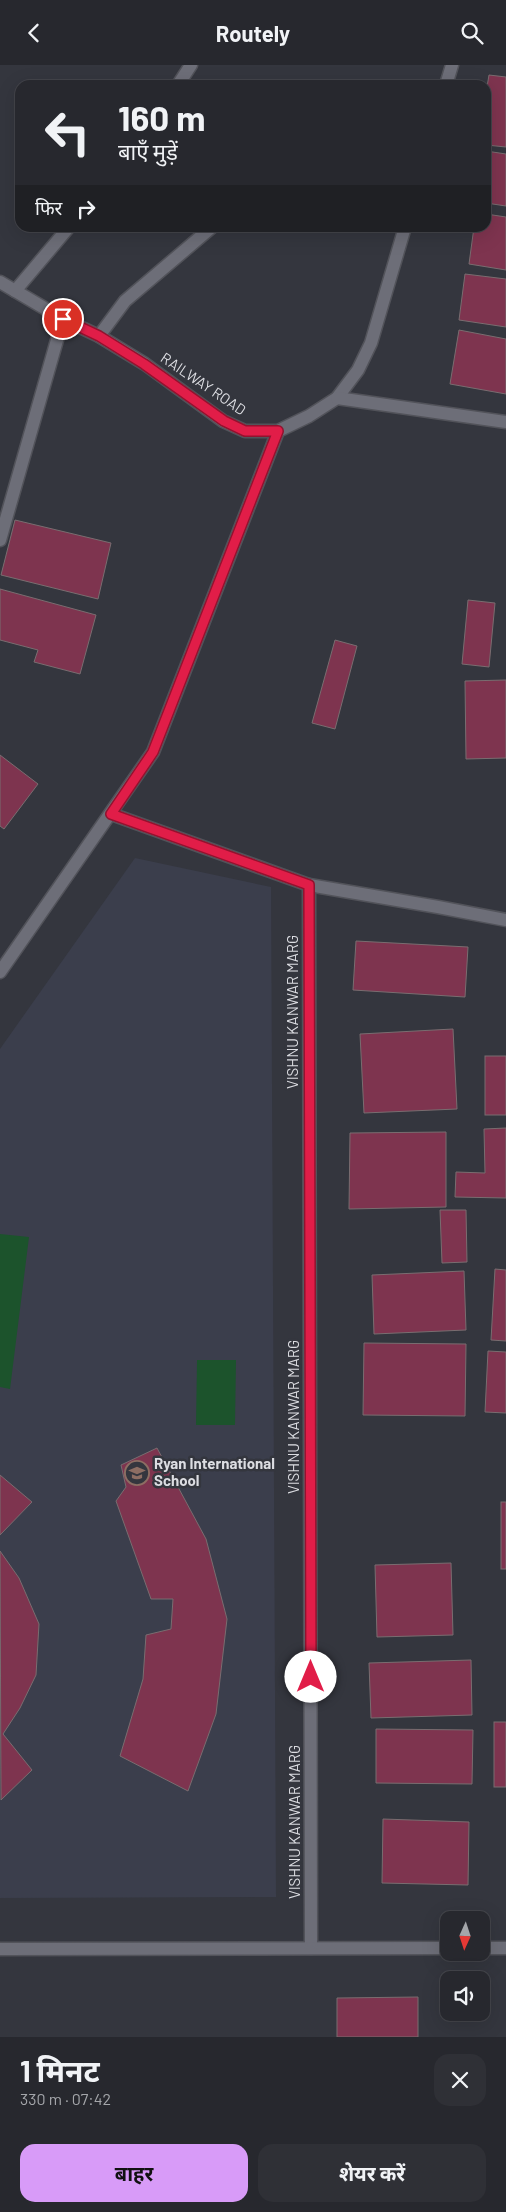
<!DOCTYPE html>
<html lang="hi">
<meta charset="utf-8">
<style>
:root{--surface:#27282e;--page:#2f3036;--text:#f1f3f6;--muted:#a4a6aa;--line:#43444a;--accent:#d89bf8}
body{margin:0;font-family:Barlow,"Noto Sans Devanagari",sans-serif;background:var(--page);color:var(--text);height:100vh;display:flex;flex-direction:column;font-size:19px;white-space:nowrap}
*{box-sizing:border-box;margin:0}
p{font-size:16px;color:var(--muted)}
.icon{flex:none;width:28px;height:28px;fill:none;stroke:currentColor;stroke-width:2;stroke-linecap:round;stroke-linejoin:round}
.map{position:relative;height:1972px;overflow:hidden}
.panel{display:flex;flex-direction:column;background:var(--surface);flex:1}
.panel>*{flex:none}
.guide{position:absolute;left:15px;top:15px;width:476px;height:152px;border-radius:15px;box-shadow:0 5px 20px #0002,0 0 0 1px var(--line);background:#27282e;color:var(--text);overflow:hidden}
.needle{width:32px;rotate:183deg}
.tools{position:absolute;left:440px;top:1846px;display:grid;gap:10px}
.tools a{display:grid;place-items:center;width:50px;height:50px;border-radius:10px;background:var(--surface);box-shadow:0 5px 20px #0002,0 0 0 1px var(--line);font-size:25px}
.pin{position:absolute;display:grid;place-items:center;width:42px;height:42px;color:#fff;margin:-21px;border:2px solid #fff;border-radius:50%;box-shadow:0 1px 5px #0007}
.me{position:absolute;width:55px;margin:-28px;rotate:0deg;stroke-linejoin:round;filter:drop-shadow(0 0 4px #0008)}
.turn{display:flex;align-items:center;gap:18px;height:105px;padding:0 20px;font-size:22px}
.turn .icon{width:65px;height:65px;stroke-width:2.5}
.turn b{display:block;font-size:35px;line-height:42px}
.then{display:flex;align-items:center;height:48px;padding:0 20px;background:#0003;gap:10px;font-size:19px}
.round{display:grid;place-items:center;flex:none;width:52px;height:52px;border-radius:15px;background:var(--page)}
.overview{display:flex;align-items:center;justify-content:space-between;height:85px;padding:0 20px}
h1{font-size:30px;font-weight:700;line-height:38px}
.primary-button{display:flex;gap:10px;margin-top:auto;padding:10px 20px}
.primary-button a{flex:1;height:58px;border-radius:15px;background:var(--accent);color:#111;font-size:20px;font-weight:700;line-height:58px;text-align:center}
.primary-button a+a{background:var(--page);color:var(--text)}
header{display:flex;justify-content:space-between;align-items:center;height:65px;padding:0 20px;background:var(--surface);font-size:22px;font-weight:700}
.map>svg:first-child{display:block}
.built{fill:#3b3e4c}
.green{fill:#1c532c}
.building{fill:#7e344f;stroke:#796d70}
.lines{fill:none;stroke-linecap:round;stroke-linejoin:round}
.minor-casing{stroke:#52535a;stroke-width:15}
.minor{stroke:#6d6e78;stroke-width:12}
.route-casing{stroke:#92132f;stroke-width:12}
.route{stroke:#e11d48;stroke-width:9}
.labels{text-anchor:middle;stroke-width:5;stroke-linejoin:round;paint-order:stroke}
.street-label{font-size:15px;fill:#dcdde2;stroke:#34363e}
.poi-label{font-size:15px;font-weight:bold;fill:#dcdde2;stroke:#34363e;text-anchor:start}
</style>
<header><svg class="icon" aria-label="back" viewBox="0 0 24 24"><path d="M15 5l-7 7 7 7"/></svg>Routely<svg class="icon" aria-label="search" viewBox="0 0 24 24"><circle cx="10" cy="10" r="6"/><path d="M15 15l6 6"/></svg></header>
<div class="map">
<svg width="506" height="1972" viewBox="0 0 506 1972">
<rect width="100%" height="100%" fill="#34363e"/>
<!-- built -->
<path class="built" d="M135,793l136,29 5,1010 -276,1v-849z"/>
<!-- green -->
<g class="green">
<path d="M0,1169l29,3 -19,152 -10,-2z"/>
<path d="M197,1295h39l-1,65h-39z"/>
</g>
<!-- building -->
<g class="building">
<path d="M489,10l17,2v70l-20,-2v-52z"/>
<path d="M486,86l20,3v52l-20,-3z"/>
<path d="M486,149l20,3v53l-37,-6 5,-37h12z"/>
<path d="M465,209l41,5v48l-47,-7z"/>
<path d="M459,265l47,9v55l-56,-10z"/>
<path d="M15,455l96,23 -13,56 -97,-24z"/>
<path d="M0,524l96,26 -16,59 -46,-12 4,-12 -38,-10z"/>
<path d="M468,535l27,3 -6,64 -27,-3z"/>
<path d="M335,575l22,6 -22,83 -23,-6z"/>
<path d="M506,615v78l-40,1 -1,-78z"/>
<path d="M0,690l38,29 -34,45 -4,-3z"/>
<path d="M356,876l112,6 -3,50 -112,-7z"/>
<path d="M453,964l4,80 -93,4 -4,-79z"/>
<rect x="485" y="991" width="21" height="59"/>
<path d="M506,1063v70l-51,-1 1,-25 29,1 -1,-44z"/>
<path d="M446,1067v75l-97,2 1,-76z"/>
<path d="M440,1145h26l1,52 -25,1z"/>
<path d="M495,1204l11,1v71l-15,-1z"/>
<path d="M464,1206l2,59 -92,4 -2,-59z"/>
<path d="M364,1278l102,1 -1,72 -102,-1z"/>
<path d="M488,1286l18,1v61l-21,-1z"/>
<path d="M157,1383l49,91 21,80 -11,95 -28,77 -68,-35 23,-77 3,-44 25,-6 2,-30h-22l-35,-98 10,-14 -5,-22z"/>
<path d="M0,1410l32,27 -32,33z"/>
<rect x="501" y="1437" width="5" height="67"/>
<path d="M0,1486l19,27 20,46 -3,51 -16,33 -17,26 29,36 -31,30z"/>
<path d="M451,1498l2,72 -76,2 -2,-72z"/>
<path d="M471,1595l1,55 -101,3 -2,-55z"/>
<rect x="494" y="1657" width="12" height="65"/>
<path d="M376,1664l97,1 -1,54 -96,-1z"/>
<path d="M383,1754l86,3 -1,63 -86,-2z"/>
<path d="M418,1932v40h-81v-39z"/>
</g>
<g class="lines">
<defs>
<g id="minor">
<path d="M178,20l13,-20"/>
<path d="M446,20l6,-20"/>
<path d="M0,217l63,37 36,17 46,28 78,57 22,10h33l31,-15 28,-18 21,-28 13,-27 34,-116"/>
<path d="M15,226l54,-64"/>
<path d="M99,271l26,-35 87,-74"/>
<path d="M337,333l169,24"/>
<path d="M0,475l63,-221"/>
<path d="M111,749l198,71 129,22 68,13"/>
<path d="M309,820l2,1063"/>
<path d="M0,907l153,-220 125,-321"/>
<path d="M481,1883h25"/>
<path d="M0,1884l449,-1"/>
</g>
</defs>
<!-- minor casing -->
<use href="#minor" class="minor-casing"/>
<!-- minor -->
<use href="#minor" class="minor"/>
</g>
<g class="lines">
<defs>
<path id="route" d="M63,254l36,17 45,28 80,57 21,10h33l-125,321 -42,62 198,71 2,792"/>
</defs>
<!-- route casing -->
<use href="#route" class="route-casing"/>
<!-- route -->
<use href="#route" class="route"/>
</g>
<!-- icons -->
<defs>
<symbol id="school-ring" viewBox="-11 -11 22 22"><circle r="9.5" fill="#34363e" stroke="#8d6e63" stroke-width="1.5"/><path d="M0-5L7-2L0 1L-7-2ZM-4 1L0 2.5L4 1V4Q0 6-4 4Z" fill="#8d6e63"/></symbol>
</defs>
<g fill-rule="evenodd">
<use href="#school-ring" x="123" y="1394" width="28" height="28"/>
</g>
<g class="labels">
<!-- street labels -->
<g class="street-label">
<text transform="translate(203 319) rotate(34)" y="5">RAILWAY ROAD</text>
<text transform="translate(293 947) rotate(-90)" y="5">VISHNU KANWAR MARG</text>
<text transform="translate(294 1352) rotate(-90)" y="5">VISHNU KANWAR MARG</text>
<text transform="translate(295 1757) rotate(-90)" y="5">VISHNU KANWAR MARG</text>
</g>
<!-- poi labels -->
<g class="poi-label">
<text x="154" y="1404">Ryan International<tspan x="154" dy="17">School</tspan></text>
</g>
</g>
</svg>
<div class="tools">
<a><svg class="needle" viewBox="-14 -14 28 28"><path d="M0-13l5 13h-10z" fill="#e53935"/><path d="M0 13l5-13h-10z" fill="#a4a6aa"/></svg></a>
<a><svg class="icon" aria-label="sound" viewBox="0 0 24 24"><path d="M4 9h4l5-4v14l-5-4H4zM17 9q2 3 0 6"/></svg></a>
</div>
<div class="pin" style="left:63px;top:254px;background:#d93025"><svg class="icon" aria-label="arrive" viewBox="0 0 24 24"><path d="M6 21V4h12l-3 4 3 4H6"/></svg></div>
<svg class="me" style="left:311px;top:1612px" viewBox="-20 -20 40 40"><circle r="19" fill="#fff"/><path d="M0-13L10 11 0 6-10 11z" fill="#e11d48"/></svg>
<div class="guide">
<div class="turn"><svg class="icon" aria-label="left" viewBox="0 0 24 24"><path d="M17 20v-9H6M10 6l-5 5 5 5"/></svg><div><b>160 m</b>बाएँ मुड़ें</div></div>
<div class="then">फिर<svg class="icon" aria-label="right" viewBox="0 0 24 24"><path d="M7 20v-9h11M14 6l5 5-5 5"/></svg></div>
</div>
</div>
<section class="panel">
<div class="overview"><div><h1>1 मिनट</h1><p>330 m · 07:42</p></div><a class="round"><svg class="icon" aria-label="close" viewBox="0 0 24 24"><path d="M6 6l12 12M18 6L6 18"/></svg></a></div>
<div class="primary-button"><a>बाहर</a><a>शेयर करें</a></div>
</section>
